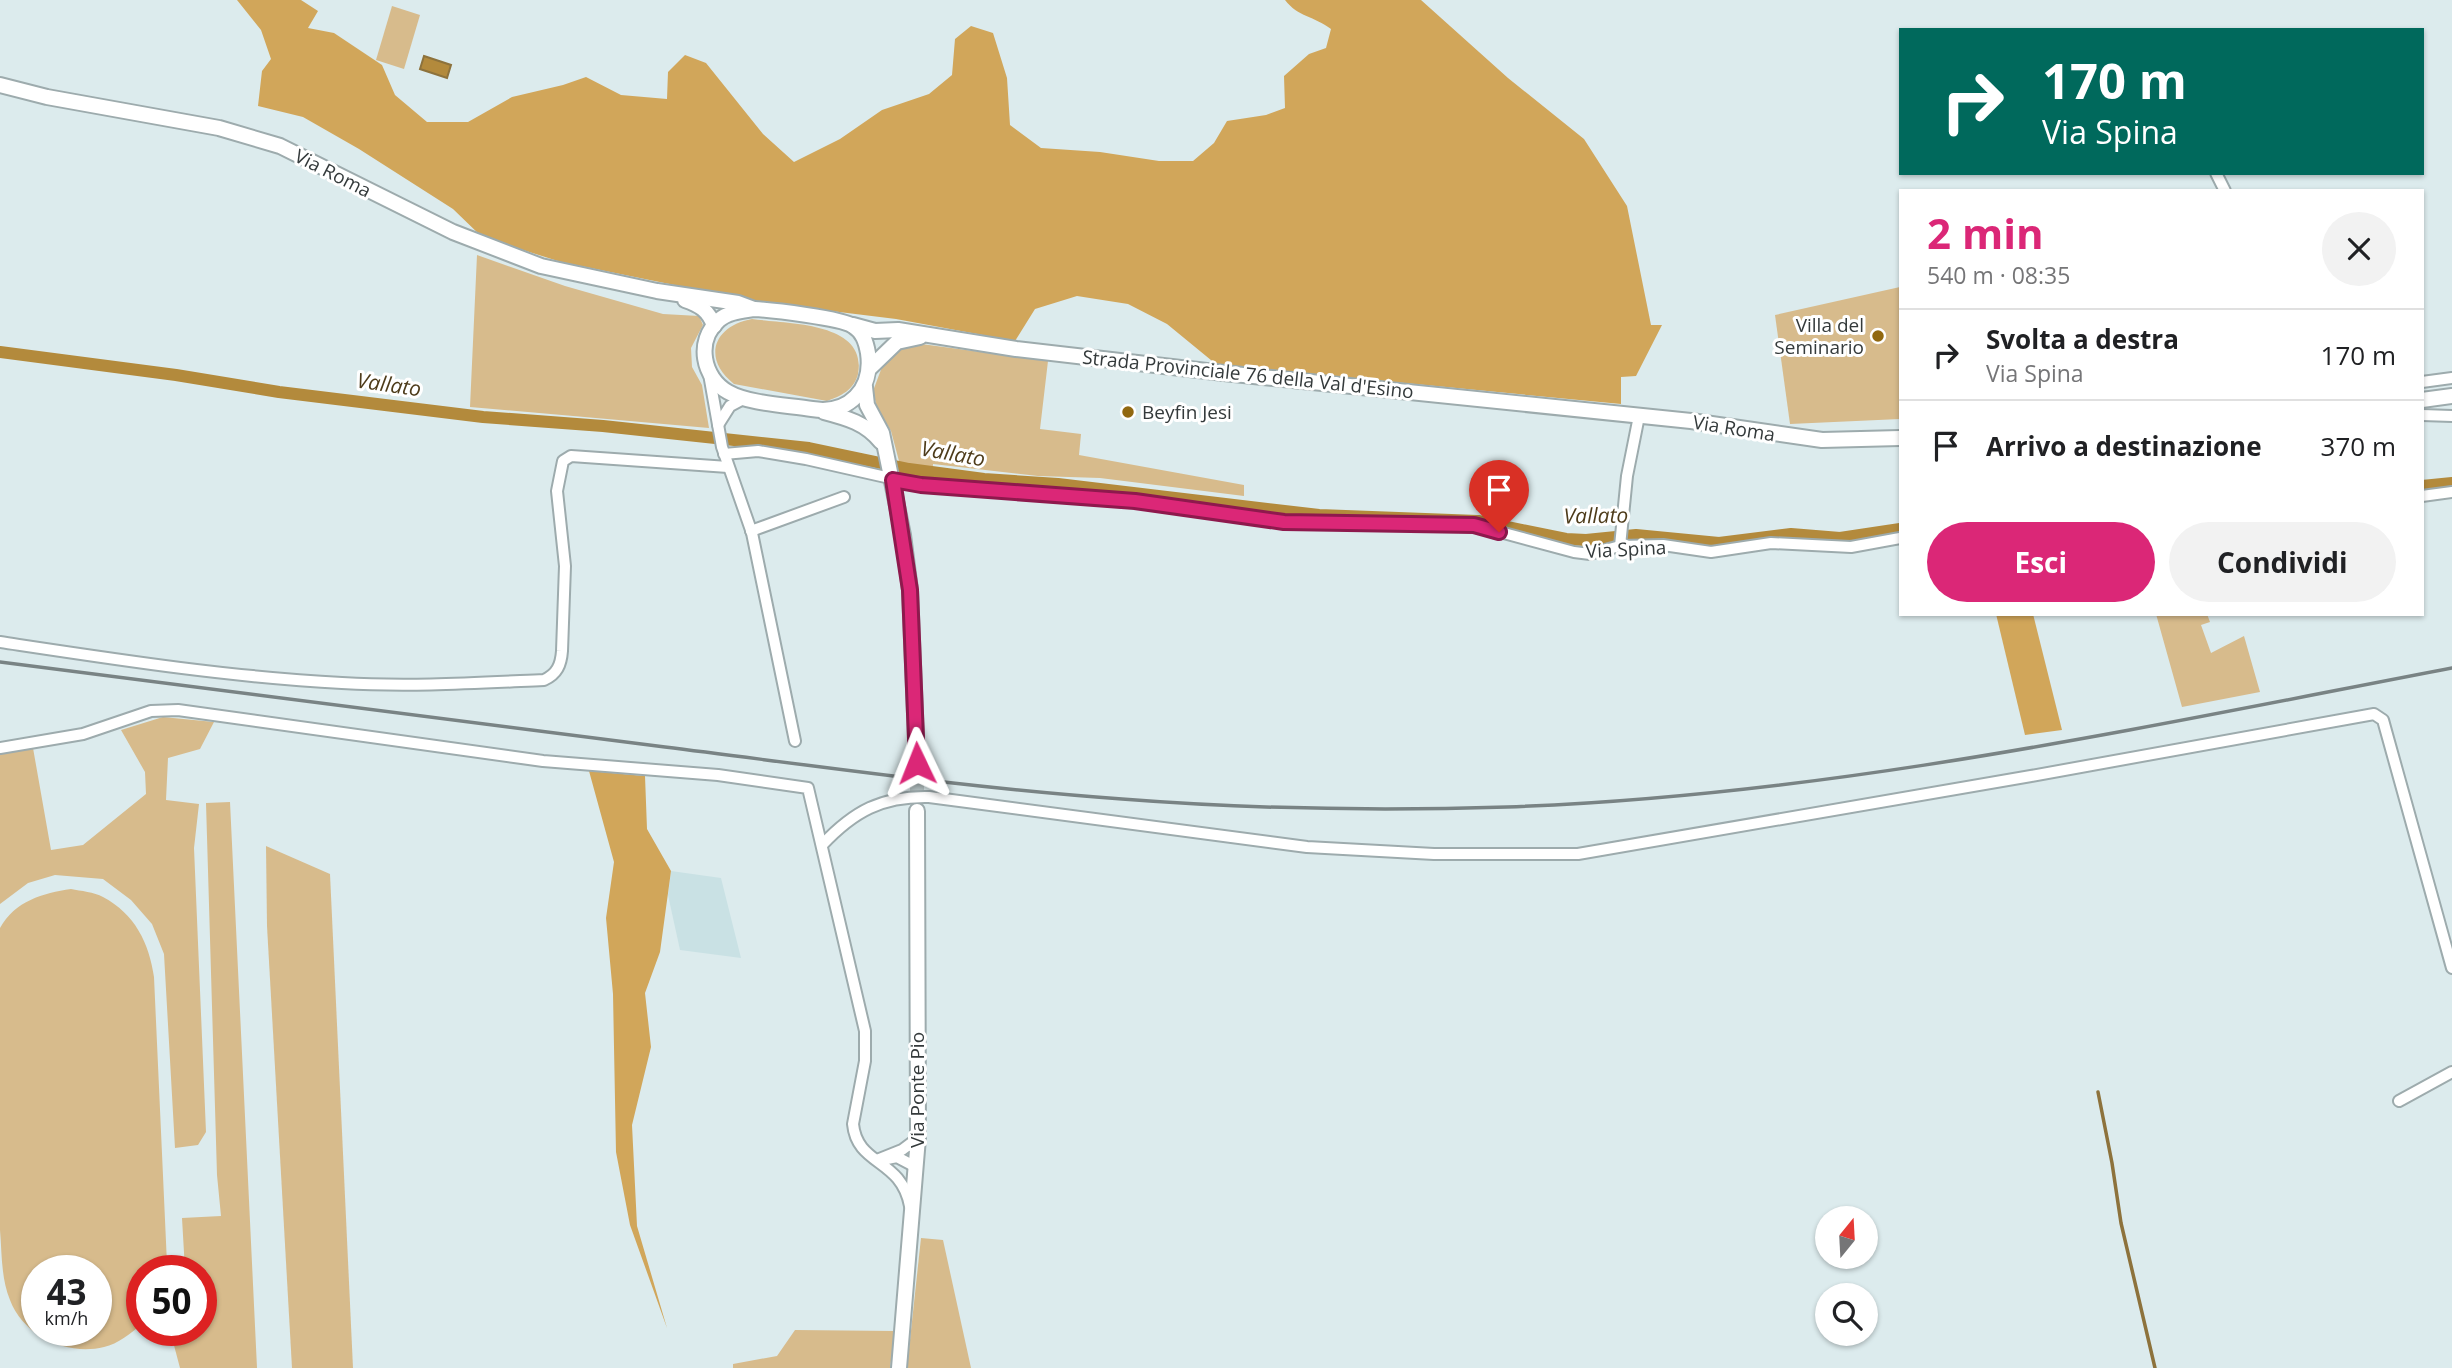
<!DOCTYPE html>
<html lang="it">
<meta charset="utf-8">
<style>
:root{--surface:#fff;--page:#f2f2f2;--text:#202124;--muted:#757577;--line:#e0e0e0;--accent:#db2777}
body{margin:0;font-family:"Open Sans",sans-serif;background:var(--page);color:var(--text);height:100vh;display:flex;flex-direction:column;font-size:26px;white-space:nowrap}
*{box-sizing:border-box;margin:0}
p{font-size:23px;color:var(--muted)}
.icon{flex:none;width:38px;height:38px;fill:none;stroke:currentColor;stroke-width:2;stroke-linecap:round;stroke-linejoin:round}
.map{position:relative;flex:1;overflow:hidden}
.drawer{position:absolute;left:1899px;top:189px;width:525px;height:427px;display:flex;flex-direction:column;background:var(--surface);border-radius:0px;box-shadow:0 2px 5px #0004}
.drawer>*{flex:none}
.guide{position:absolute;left:1899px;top:28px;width:525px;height:147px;border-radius:0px;box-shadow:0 2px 5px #0004;background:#00695c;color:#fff;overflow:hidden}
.needle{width:46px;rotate:18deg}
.buttons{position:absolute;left:1815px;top:1206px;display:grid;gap:14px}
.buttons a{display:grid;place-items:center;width:63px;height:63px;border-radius:50%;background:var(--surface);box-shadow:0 2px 5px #0004;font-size:35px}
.speed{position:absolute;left:21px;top:1255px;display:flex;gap:14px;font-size:35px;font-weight:700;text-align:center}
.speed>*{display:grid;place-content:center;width:91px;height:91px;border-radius:50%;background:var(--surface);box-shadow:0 2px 5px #0004;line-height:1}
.speed small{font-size:18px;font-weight:400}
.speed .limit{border:10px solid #d22;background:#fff;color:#111}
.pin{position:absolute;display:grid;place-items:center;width:60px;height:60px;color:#fff;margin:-72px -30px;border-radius:50% 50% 50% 0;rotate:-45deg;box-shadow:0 0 7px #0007}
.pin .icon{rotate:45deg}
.me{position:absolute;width:77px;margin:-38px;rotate:358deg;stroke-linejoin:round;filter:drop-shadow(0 0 5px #0008)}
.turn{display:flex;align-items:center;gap:24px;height:147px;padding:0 28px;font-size:32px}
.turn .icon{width:91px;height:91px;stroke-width:2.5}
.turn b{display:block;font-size:49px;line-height:60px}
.round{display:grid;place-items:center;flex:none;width:74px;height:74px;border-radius:37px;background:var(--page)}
.headline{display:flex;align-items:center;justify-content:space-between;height:119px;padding:0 28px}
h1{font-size:42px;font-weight:700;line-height:52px;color:var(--accent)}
.button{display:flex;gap:14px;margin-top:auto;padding:14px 28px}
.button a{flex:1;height:80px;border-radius:42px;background:var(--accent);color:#fff;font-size:28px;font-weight:700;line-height:80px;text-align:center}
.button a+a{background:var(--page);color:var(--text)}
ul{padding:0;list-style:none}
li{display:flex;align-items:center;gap:21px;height:91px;padding:0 28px;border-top:2px solid var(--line)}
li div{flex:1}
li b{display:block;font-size:26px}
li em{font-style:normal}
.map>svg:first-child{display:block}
.built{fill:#c9e1e4}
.green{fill:#d7bb8c;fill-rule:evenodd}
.forest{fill:#d1a65a}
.water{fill:#b38a3c;stroke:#8d723c;stroke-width:2}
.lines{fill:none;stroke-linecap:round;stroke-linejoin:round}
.stream{stroke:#8d723c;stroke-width:3.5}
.canal{stroke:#b38a3c;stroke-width:12}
.secondary-tunnel{stroke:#bac8c9;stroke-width:14;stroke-dasharray:14 7;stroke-linecap:butt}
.minor-casing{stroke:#9dabad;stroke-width:14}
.secondary-casing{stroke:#9dabad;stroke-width:18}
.minor{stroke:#fff;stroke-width:10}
.secondary{stroke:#fff;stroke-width:14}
.rail{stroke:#798384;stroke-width:3.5}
.route-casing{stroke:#8e194d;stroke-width:18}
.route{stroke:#db2777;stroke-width:12}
.poi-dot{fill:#916810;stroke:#fff;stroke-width:2.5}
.labels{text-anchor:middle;stroke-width:6;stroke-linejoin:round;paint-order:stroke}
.street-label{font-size:19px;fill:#343a3b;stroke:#fff}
.poi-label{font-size:19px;fill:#343a3b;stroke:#fff;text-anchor:end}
.water-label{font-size:21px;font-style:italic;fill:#4d3b1a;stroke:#fff}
</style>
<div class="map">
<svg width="2452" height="1368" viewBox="0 0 2452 1368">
<rect width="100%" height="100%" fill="#dcebed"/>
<!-- built -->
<path class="built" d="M671,871l50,7 20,80 -61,-8 -12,-55z"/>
<!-- green -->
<g class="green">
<path d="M392,6l28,9 -16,54 -28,-9z"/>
<path d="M477,255l88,31 98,28 36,2 4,9 -12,23 1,19 10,18 7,43 -239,-21z"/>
<path d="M1900,287v132l-110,5 -15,-109z"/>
<path d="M752,319c34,5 116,2 106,55 -4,16 -17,22 -31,27l-93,-17c-32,-25 -21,-58 18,-65z"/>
<path d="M914,343l134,18 -8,68 41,5 -2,21 165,30v11l-144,-18 -62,-2 -105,-12 -1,19 -29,-7 -12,-45 -14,-23 -4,-17 9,-24 14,-18z"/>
<path d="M2156,614h51l3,8 -9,3 10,28 33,-17 16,56 -78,15z"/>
<path d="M163,717l51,5 -14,27 -32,9 -2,42 33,4 -5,44 12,284 -8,13 -23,3 -11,-194 -12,-30 -21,-24 -28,-21 -48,-4 -27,8 -28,21v-152l33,-4 18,102 32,-5 63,-51 -1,-22 -24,-42z"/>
<path d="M230,802l27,566h-77l-9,-34 1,-4h29v-60h-16l-3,-52 39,-2 -4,-41 -11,-372z"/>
<path d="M266,846l64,28 23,494h-61l-25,-442z"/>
<path d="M71,889c10,2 23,3 32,8 32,17 46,46 51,80l13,287 -1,6h-24v54c-11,9 -24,20 -38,23 -36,9 -80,-10 -94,-47 -9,-22 -8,-46 -10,-70v-302c15,-27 43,-35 71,-39zM37,1270h59v60h-59z"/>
<path d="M921,1238l22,2 28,128h-64z"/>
<path d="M795,1330l100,1 -5,37h-157v-4l44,-8z"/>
</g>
<!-- forest -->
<g class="forest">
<path d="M237,0h64l17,11 -10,17 26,5 48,32 13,30 32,27h41l44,-25 51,-12 23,-8 35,18 46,4 1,-27 17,-17 21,8 57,71 31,28 46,-23 42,-29 47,-16 23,-19 3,-36 16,-13 22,7 14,45 3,47 31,23 59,4 59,9h34l21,-18 13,-22 39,-6 19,-7 -1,-32 25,-22 17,-6 5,-19c-17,-13 -33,-12 -46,-29h136l87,78 76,61 43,67 24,119h11l-26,51 -15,1v27l-404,-39 -50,-41 -39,-20 -51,-8 -42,13 -20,32 -119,-22 -138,-17 -197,-40 -79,-25 -29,-28 -94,-60 -56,-32 -45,-11 4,-35 9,-12 -10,-29z"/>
<path d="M1996,614h37l29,116 -37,5z"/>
<path d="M589,771l56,5 2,53 24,42 -11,81 -15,41 6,54 -19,78 5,101 30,102 -37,-103 -14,-73 -3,-158 -7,-76 8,-56z"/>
</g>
<!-- water -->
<path class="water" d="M424,56l27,9 -4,13 -27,-9z"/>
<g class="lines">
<!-- stream -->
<path class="stream" d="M2098,1092l14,71 9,60 34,145"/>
<!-- canal -->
<g class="canal">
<path d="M0,352l176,23 103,17 204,25 120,9 206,22 100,21 75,10 74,5 261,31 159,6 88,18 20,1 50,-5 83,8 72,-9 49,4 60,-9"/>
<path d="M2422,486l30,-3"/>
</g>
<!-- secondary-tunnel -->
<path class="secondary-tunnel" d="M917,763v48"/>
<defs>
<g id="minor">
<path d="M2216,173l9,18"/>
<path d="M709,374l13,73 30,86 43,208"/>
<path d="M2422,382l30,-4"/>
<path d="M2422,415l30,1"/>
<path d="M718,425l12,-19 15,-8"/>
<path d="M724,454l34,-3 48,8 115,26 214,16 149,21 190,3 100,27 16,2 30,-8 43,-1 48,7 60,-9 80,4 49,-9"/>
<path d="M2422,496l30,-4"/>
<path d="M751,531l93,-34"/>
<path d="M1620,546l7,-70 12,-60"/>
<path d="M0,642c113,17 228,35 342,41 67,4 134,0 202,-3 13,-6 17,-15 18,-29l3,-85 -8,-75 6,-30 8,-5 157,11"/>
<path d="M0,748l83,-14 68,-23 27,-1 365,51 175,14 90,13 57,243v30l-12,63c4,42 48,34 57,82"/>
<path d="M822,845c32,-34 60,-49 107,-48l378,50 127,7h144l453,-78 343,-62 9,6 69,248"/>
<path d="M2399,1101l53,-29"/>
<path d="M887,1159l10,-2 19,10"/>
<path d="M877,1160l25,-10 16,-12"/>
</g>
<g id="secondary">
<path d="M0,85l47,12 172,31 61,18 173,86 88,34 116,25 81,12 16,6"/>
<path d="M685,300c15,5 24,11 29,26"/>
<path d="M754,309c17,1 88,9 99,17 10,6 13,16 15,27 5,36 -19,62 -56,56 -24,-4 -63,-5 -84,-17 -25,-14 -33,-51 -9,-72 9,-8 23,-9 35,-11z"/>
<path d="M853,325l22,6 23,-1 118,19 208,24 467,48 131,19 78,-2"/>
<path d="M870,368l27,-26 23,-5"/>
<path d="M865,387l2,18 15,28 21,102 7,55 7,173"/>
<path d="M2422,400l30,-4"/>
<path d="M824,412c23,6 42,11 57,30"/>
<path d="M899,1368l19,-230 -1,-327"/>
</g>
</defs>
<!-- minor casing -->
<use href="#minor" class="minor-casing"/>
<!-- secondary casing -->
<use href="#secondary" class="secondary-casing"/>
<!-- minor -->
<use href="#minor" class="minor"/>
<!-- secondary -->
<use href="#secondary" class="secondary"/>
<!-- rail -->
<path class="rail" d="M0,662c222,29 444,57 665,85 152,19 304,41 457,52 128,10 257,12 385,8 320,-11 632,-79 945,-139"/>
</g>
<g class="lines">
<defs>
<path id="route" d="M917,763l-7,-173 -17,-110 28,5 214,16 149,21 190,3 25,7"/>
</defs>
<!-- route casing -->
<use href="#route" class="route-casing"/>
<!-- route -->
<use href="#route" class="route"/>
</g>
<!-- markers -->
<g class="poi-dot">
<circle cx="1878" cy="336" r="7"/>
<circle cx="1128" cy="412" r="7"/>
</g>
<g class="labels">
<!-- street labels -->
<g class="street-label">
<text transform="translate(333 173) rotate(27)" y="7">Via Roma</text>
<text transform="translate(1248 374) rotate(6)" y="7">Strada Provinciale 76 della Val d'Esino</text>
<text transform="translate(1734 428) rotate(9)" y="7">Via Roma</text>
<text transform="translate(1626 549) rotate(-3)" y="7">Via Spina</text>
<text transform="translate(917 1090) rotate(-90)" y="7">Via Ponte Pio</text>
</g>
<!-- poi labels -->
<g class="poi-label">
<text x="1864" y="332">Villa del<tspan x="1864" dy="22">Seminario</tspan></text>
<text x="1142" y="419" text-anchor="start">Beyfin Jesi</text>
</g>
<!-- water labels -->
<g class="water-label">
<text transform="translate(389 385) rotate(8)" y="7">Vallato</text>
<text transform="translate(953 454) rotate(10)" y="7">Vallato</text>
<text transform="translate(1596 516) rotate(-1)" y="7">Vallato</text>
</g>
</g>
</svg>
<div class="buttons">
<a><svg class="needle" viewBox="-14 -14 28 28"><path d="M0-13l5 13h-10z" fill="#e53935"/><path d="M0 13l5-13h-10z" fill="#757577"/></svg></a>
<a><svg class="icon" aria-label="search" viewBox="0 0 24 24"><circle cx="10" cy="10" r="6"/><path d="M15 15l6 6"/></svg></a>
</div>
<div class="speed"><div>43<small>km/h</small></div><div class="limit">50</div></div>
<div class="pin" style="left:1499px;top:532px;background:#d93025"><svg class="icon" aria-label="arrive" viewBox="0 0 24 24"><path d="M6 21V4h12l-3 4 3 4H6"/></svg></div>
<svg class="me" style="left:917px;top:763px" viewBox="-20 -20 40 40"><path d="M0-17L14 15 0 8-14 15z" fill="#db2777" stroke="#fff" stroke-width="4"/></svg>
<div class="guide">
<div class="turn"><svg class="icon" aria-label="right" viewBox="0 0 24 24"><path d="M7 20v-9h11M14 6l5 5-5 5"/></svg><div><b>170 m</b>Via Spina</div></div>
</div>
<section class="drawer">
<div class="headline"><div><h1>2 min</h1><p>540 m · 08:35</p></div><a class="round"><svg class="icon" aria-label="close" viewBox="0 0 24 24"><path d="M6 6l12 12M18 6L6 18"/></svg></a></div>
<ul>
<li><svg class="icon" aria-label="right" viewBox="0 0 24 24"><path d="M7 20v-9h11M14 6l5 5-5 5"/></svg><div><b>Svolta a destra</b><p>Via Spina</p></div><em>170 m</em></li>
<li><svg class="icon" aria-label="arrive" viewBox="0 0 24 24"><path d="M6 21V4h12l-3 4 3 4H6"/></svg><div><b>Arrivo a destinazione</b></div><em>370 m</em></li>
</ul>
<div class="button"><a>Esci</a><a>Condividi</a></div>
</section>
</div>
